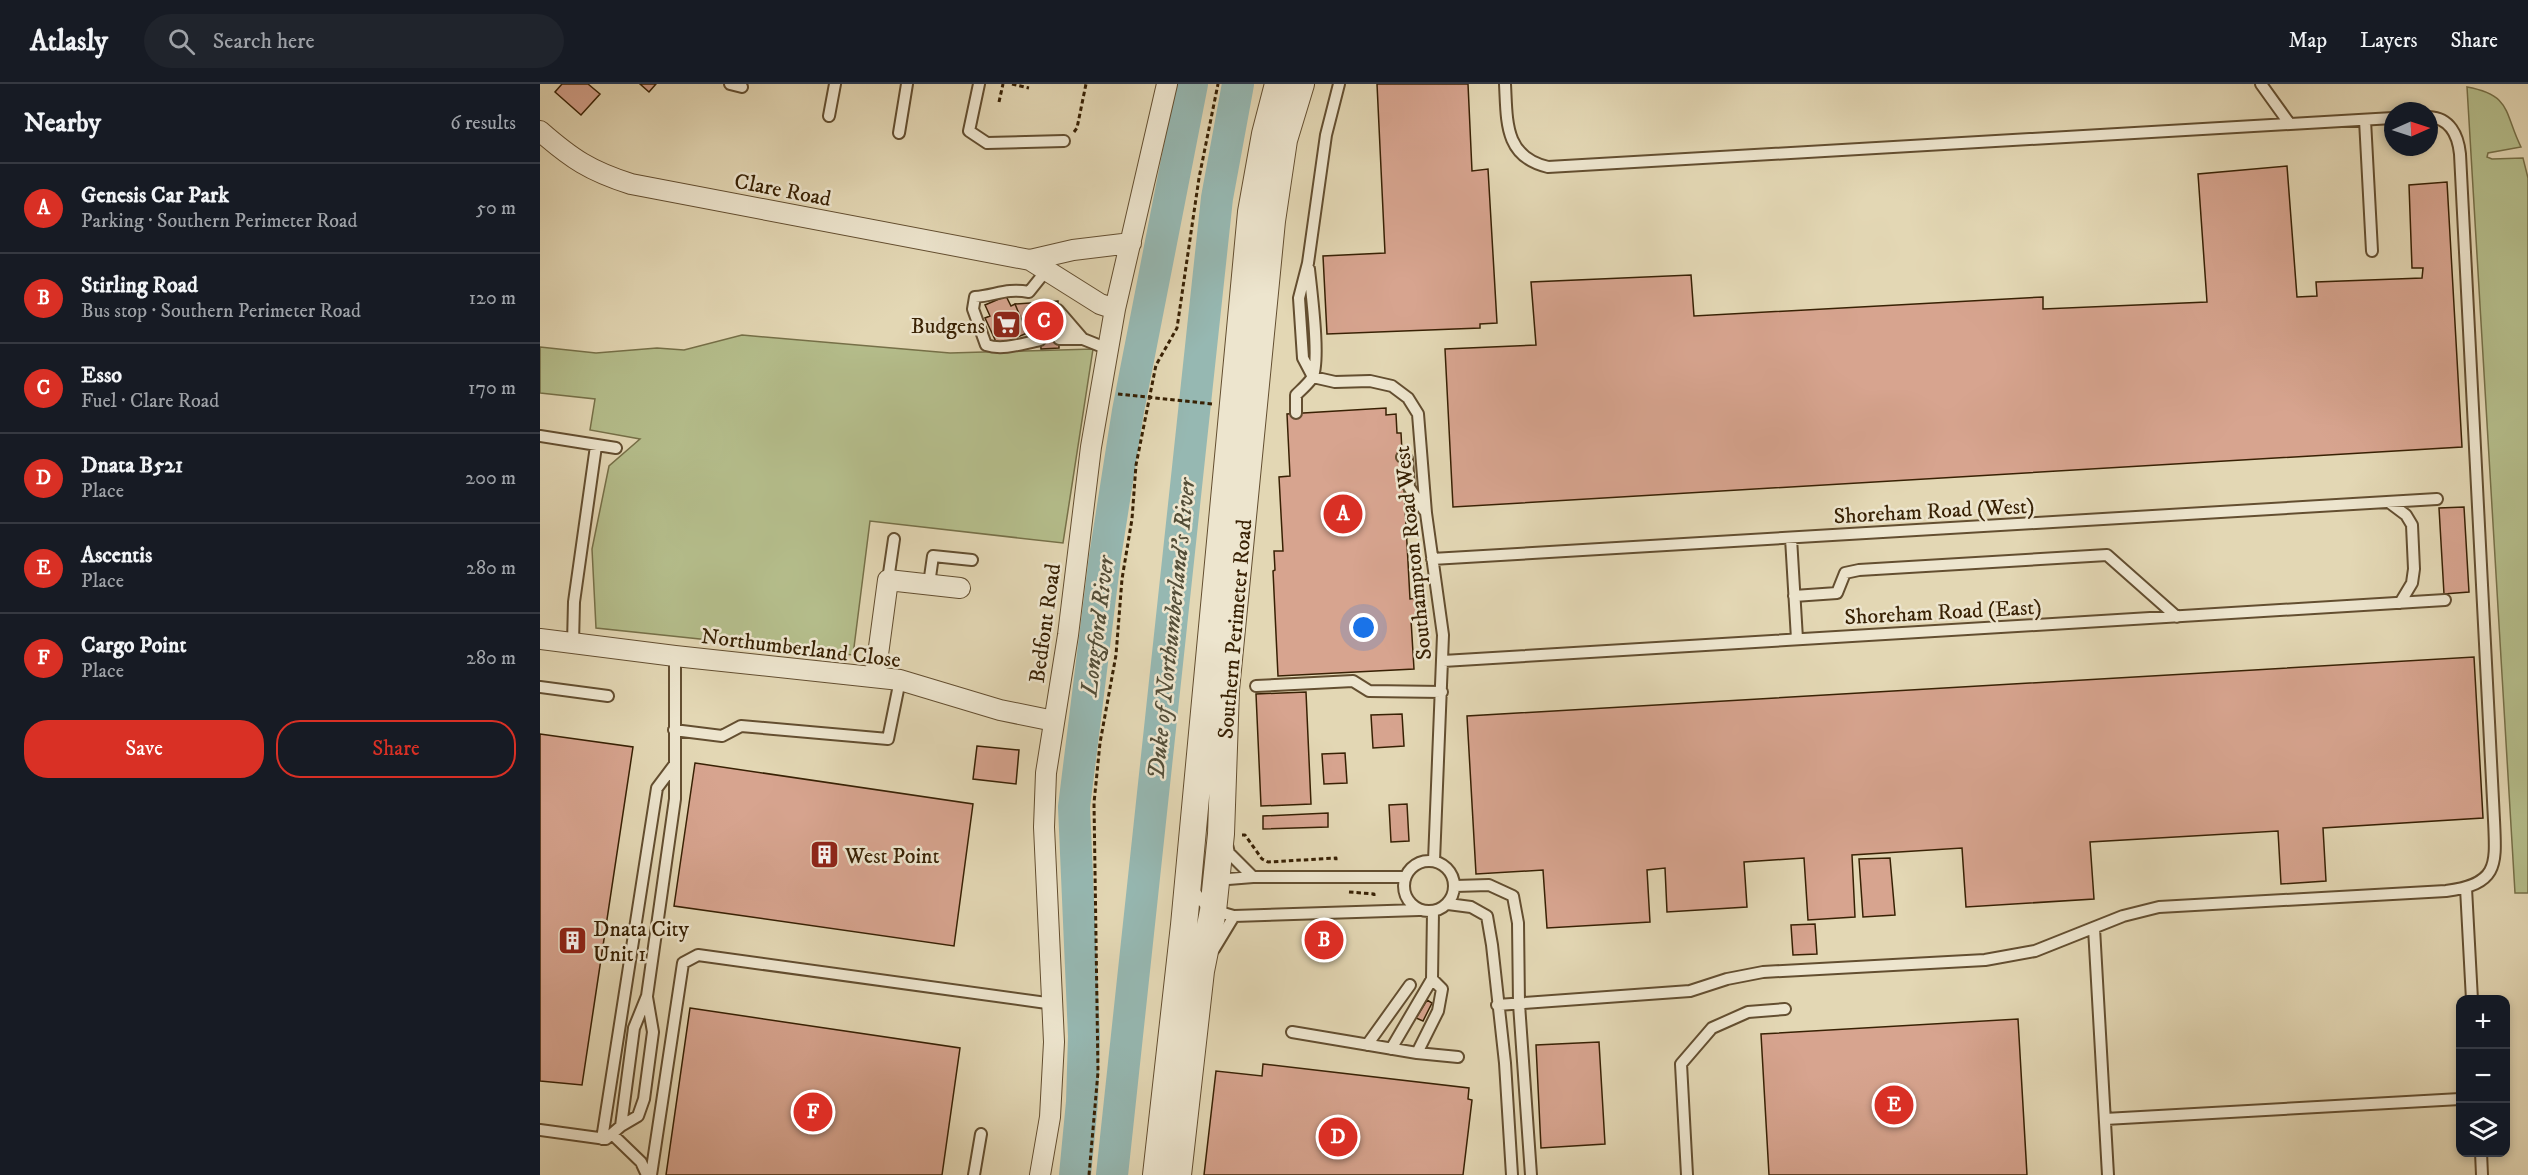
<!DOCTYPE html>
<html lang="en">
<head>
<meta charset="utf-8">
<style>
	body { margin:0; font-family:"IM FELL DW Pica",serif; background:#20242c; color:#f1f3f6 }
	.controls { position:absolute; right:18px; bottom:18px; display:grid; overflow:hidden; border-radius:12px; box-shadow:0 3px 9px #0003 }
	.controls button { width:54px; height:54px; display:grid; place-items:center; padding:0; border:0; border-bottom:2px solid #363941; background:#171b24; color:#f1f3f6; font:30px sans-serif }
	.compass { position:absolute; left:1844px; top:18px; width:54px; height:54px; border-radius:50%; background:#171b24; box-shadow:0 3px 9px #0003; rotate:87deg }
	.you { position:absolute; left:824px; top:544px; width:21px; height:21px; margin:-15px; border:4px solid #fff; border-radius:50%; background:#1a73e8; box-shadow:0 0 0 9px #1a73e833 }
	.badge { display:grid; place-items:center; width:39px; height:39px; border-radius:50%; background:#d93025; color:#fff; font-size:20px; font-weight:700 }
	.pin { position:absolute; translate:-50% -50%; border:3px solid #fff; box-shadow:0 2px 6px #0006 }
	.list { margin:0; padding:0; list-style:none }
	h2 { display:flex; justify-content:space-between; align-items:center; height:78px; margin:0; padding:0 24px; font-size:26px }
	h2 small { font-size:20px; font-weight:400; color:#9ea1a6 }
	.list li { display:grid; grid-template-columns:39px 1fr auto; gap:18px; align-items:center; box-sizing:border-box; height:90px; padding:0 24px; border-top:2px solid #363941 }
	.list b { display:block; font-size:22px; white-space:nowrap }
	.list p { margin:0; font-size:20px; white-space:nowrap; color:#9ea1a6 }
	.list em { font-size:20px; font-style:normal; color:#9ea1a6 }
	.actions { display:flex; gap:12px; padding:18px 24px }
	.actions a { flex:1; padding:14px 0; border:2px solid #d93025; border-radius:24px; text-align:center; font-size:21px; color:#d93025 }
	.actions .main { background:#d93025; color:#fff }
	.icon { flex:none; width:33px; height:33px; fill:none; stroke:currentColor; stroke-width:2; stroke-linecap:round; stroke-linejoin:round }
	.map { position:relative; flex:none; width:1988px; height:1091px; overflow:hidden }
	header { display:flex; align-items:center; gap:36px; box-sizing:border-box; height:84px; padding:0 30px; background:#171b24; border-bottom:2px solid #363941 }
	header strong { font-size:28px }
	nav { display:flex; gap:33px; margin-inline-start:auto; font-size:21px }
	.search { width:420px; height:54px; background:#20242c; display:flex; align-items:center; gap:15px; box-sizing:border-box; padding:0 21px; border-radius:33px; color:#9ea1a6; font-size:22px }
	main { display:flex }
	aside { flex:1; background:#171b24 }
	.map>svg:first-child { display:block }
</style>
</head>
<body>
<header>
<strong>Atlasly</strong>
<div class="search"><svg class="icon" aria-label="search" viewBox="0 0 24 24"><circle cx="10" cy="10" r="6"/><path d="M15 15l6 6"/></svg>Search here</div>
<nav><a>Map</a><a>Layers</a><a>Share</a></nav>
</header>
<main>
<aside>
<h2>Nearby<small>6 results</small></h2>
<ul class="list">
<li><span class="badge">A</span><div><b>Genesis Car Park</b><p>Parking · Southern Perimeter Road</p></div><em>50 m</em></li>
<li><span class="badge">B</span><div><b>Stirling Road</b><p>Bus stop · Southern Perimeter Road</p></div><em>120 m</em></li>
<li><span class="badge">C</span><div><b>Esso</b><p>Fuel · Clare Road</p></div><em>170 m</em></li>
<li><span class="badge">D</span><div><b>Dnata B521</b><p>Place</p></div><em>200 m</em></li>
<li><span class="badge">E</span><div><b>Ascentis</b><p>Place</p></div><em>280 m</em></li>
<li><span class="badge">F</span><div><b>Cargo Point</b><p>Place</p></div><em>280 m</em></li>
</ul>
<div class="actions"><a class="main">Save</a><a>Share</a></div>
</aside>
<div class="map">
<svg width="1988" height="1091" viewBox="0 0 1988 1091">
	<rect width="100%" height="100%" fill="#e3d7b4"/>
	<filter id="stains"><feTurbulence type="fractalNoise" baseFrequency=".00333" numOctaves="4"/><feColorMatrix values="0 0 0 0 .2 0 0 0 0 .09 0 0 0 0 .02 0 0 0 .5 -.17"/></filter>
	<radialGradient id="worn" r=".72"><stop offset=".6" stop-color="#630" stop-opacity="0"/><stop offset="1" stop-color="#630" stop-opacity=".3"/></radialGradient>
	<path fill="#b5be8c" stroke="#767048" stroke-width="1.5" d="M1927 3C1972 11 1964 29 1981 63L1948 69 1947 73 1952 75 1983 74 1988 94V809H1975Z
		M202 251 410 269 553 265 523 459 330 437 313 571 56 544 52 465 69 382 100 355 50 346 55 315 0 309V263L56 269 117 264 144 266Z"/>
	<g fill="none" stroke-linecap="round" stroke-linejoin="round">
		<path stroke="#96b8b2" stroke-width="32" d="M535 1091 542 1018 544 952 534 723 565 473 588 327 652 0
			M572 1091 677 114 698 0"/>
	</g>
	<path fill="#d7a48f" stroke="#382104" stroke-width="1.5" d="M22 0H48L60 10 41 31 15 8Z
		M100 0H116L109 8Z
		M837 0H928L932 87 948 85 957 239 940 240V244L787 250 783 172 845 169Z
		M1747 82 1757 213 1777 212 1776 198 1882 194 1883 184H1872L1869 101 1907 98 1922 363 913 423 905 265 996 261 991 198 1151 191 1154 232 1503 213V225L1667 218 1658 90Z
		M466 212 471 222 475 220 487 249 464 259 463 257 457 260 445 234 450 232 445 221Z
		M518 217 519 264 501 265 500 248 487 249 475 220Z
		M846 324V331L856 330 857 349H861L870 515 878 514 879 536H871L874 585 738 592 733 487 735 486 734 467H743L739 393 750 392 747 330Z
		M1924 423 1929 508 1904 510 1899 424Z
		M1934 573 1943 734 1783 744 1786 797 1741 800 1738 747 1550 758 1554 815 1426 823 1422 764 1312 771 1315 833 1268 836 1264 774 1204 778 1207 823 1127 828 1125 784 1107 786 1110 838 1007 844 1003 786 936 790 927 632Z
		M766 608 771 720 721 722 716 610Z
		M862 630 864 662 833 664 831 631Z
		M0 650 93 663 42 1001 0 997Z
		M437 662 479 666 476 700 433 695Z
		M805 669 807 699 784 700 782 670Z
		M155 679 433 720 414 862 134 822Z
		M867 720 869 757 851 758 849 721Z
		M788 729V743L723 745V732Z
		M1350 774 1355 831 1323 833 1319 775Z
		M1275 840 1277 870 1253 871 1251 841Z
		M887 916 892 919 883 937 876 934Z
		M150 924 420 964 402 1091H126Z
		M1478 935 1487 1091H1229L1221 950Z
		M1059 958 1065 1060 1001 1064 996 961Z
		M723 980 929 1004 928 1015 932 1016 923 1091H664L676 987 722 992Z"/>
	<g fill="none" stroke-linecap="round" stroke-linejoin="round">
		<defs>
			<path id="service" d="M190 0 202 3
				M439 0 429 47 447 59 524 57
				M965 0C967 37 964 73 1008 83L1853 34
				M1721 0 1749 39
				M289 32 295 0
				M1825 36 1832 167
				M359 49 367 0
				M518 226 543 255
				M518 245 538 253
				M519 255H543L568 265
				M500 256C484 259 463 267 446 261L433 225 435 213C456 211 467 204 489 208L509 183
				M773 293 795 298 830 297 852 302 868 314 878 330 886 429 903 551 894 777
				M773 293 763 274 759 214 768 179 786 51 799 0
				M756 329V311C761 306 768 300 772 294 781 279 771 205 769 185
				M0 352 76 364
				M862 373 867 375 869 403 884 426
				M1850 419 1866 431 1872 441 1874 485 1872 499 1860 519
				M1251 454 1257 555
				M892 475 1897 415
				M348 496 354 455
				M389 500 393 472 432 476
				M1254 512 1297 509 1305 489 1319 486 1567 471 1637 533
				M33 559 34 518 56 362
				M903 577 1905 516
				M716 602 813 597 829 607 902 608
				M0 603 68 612
				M134 646 182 652 201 642 348 655 360 596
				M687 761 689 769 713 793
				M864 802a25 25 0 1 1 50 0a25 25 0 1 1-50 0Z
				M676 796 713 793H865
				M652 802C662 823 673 827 694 832L879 826
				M915 802 949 801 973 812 978 839 979 920 991 1091
				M1926 804 1932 916
				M908 820 931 823 947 832 952 861 965 979 972 1091
				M1554 844 1568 1091
				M674 865 694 832
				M957 921 1150 907 1187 895 1223 888 1445 876 1495 867 1583 832 1619 823 1906 807C1959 800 1956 781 1954 736L1920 70C1918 51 1910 34 1889 33
				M752 948 877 969 918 973
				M827 961 870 901
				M851 965 892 895 893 828
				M877 969 898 927 902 905 892 895
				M1565 1035 1920 1015
				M81 1042 98 1032 104 1015 113 948 107 913
				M0 1046 66 1055 81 1042 94 944 107 912 135 715V572
				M72 1050 101 1078 107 1091
				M62 1055 117 704 135 680
				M1941 1068 1942 1091
				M111 1091 143 879 158 871 514 920
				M434 1091 441 1050
				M1147 1091 1141 980 1172 944 1208 928 1245 925"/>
			<path id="minor" d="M0 47C32 75 50 87 91 100L490 176 560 220 575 225
				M490 176 533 166 591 159
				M0 555 135 572 360 596 460 626 514 637
				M335 593 348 496 420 504
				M500 1091 510 1033 514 958 504 743 506 689 528 551 551 363 575 225 627 0"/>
			<path id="tertiary" d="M616 1091 644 841 711 128 725 50 738 0
				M638 1091 661 887 673 827 681 750 686 606 732 137 744 56 761 0"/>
		</defs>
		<use href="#service" stroke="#634e30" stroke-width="14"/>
		<use href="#minor" stroke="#634e30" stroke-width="22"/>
		<use href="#tertiary" stroke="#634e30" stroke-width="28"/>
		<path stroke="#382104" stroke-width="3" stroke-dasharray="4.5 3" stroke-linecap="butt" d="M472 0 489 4
			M459 18 463 0
			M534 48 537 44 546 0
			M578 310 673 320
			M702 751H705L722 775 728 778 796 774V777
			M809 808 834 810V813
			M549 1091 558 988 554 719 560 659 576 571 582 495 592 435 596 381 616 281 637 244 659 94 678 0"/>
		<use href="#service" stroke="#ede5ce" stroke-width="10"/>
		<use href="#minor" stroke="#ede5ce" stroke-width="20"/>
		<use href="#tertiary" stroke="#ede5ce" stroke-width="26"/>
	</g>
	<defs>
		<symbol id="supermarket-square" viewBox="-11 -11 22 22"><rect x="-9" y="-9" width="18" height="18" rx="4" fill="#8f2418" stroke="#ede5ce"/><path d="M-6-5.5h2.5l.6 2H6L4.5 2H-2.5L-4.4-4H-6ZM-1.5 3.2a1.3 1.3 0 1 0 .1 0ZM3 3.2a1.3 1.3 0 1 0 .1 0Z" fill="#fff"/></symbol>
		<symbol id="building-square" viewBox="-11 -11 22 22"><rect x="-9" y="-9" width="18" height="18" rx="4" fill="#8f2418" stroke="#ede5ce"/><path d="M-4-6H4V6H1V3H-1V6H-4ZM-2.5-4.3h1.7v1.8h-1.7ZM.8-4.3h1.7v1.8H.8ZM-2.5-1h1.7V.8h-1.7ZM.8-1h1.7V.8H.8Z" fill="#fff"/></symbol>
	</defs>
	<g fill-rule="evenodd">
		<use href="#supermarket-square" x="450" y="224" width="33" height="33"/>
		<use href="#building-square" x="268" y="754" width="33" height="33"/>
		<use href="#building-square" x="16" y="840" width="33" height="33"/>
	</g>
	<g text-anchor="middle" stroke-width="5" stroke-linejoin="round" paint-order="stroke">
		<g font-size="22" fill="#382104" stroke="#ede5ce">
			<text transform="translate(243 105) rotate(11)" y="8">Clare Road</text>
			<text transform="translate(1394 426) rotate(-3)" y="8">Shoreham Road (West)</text>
			<text transform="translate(872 469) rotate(-96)" y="8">Southampton Road West</text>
			<text transform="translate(1403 527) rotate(-3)" y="8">Shoreham Road (East)</text>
			<text transform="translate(504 539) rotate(-82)" y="8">Bedfont Road</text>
			<text transform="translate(694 545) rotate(-85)" y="8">Southern Perimeter Road</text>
			<text transform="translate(261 563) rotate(7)" y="8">Northumberland Close</text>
		</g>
		<g font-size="22" fill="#382104" stroke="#ede5ce" text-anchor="start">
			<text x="445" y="249" text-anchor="end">Budgens</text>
			<text x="305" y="779">West Point</text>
			<text x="53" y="852">Dnata City<tspan x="53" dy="25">Unit 1</tspan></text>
		</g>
		<g font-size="24" font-style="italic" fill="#544e38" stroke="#ede5ce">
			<text transform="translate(557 542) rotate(-83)" y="8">Longford River</text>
			<text transform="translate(631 545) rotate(-84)" y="8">Duke of Northumberland's River</text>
		</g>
	</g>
	<rect width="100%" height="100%" filter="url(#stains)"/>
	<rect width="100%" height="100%" fill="url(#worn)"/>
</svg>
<div class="controls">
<button>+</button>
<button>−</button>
<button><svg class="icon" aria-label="layers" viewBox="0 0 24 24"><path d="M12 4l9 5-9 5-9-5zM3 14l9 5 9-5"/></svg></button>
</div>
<svg class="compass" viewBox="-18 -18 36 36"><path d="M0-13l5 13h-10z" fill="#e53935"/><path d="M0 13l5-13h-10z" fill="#9ea1a6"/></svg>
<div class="you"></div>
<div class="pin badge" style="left:803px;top:430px">A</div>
<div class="pin badge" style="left:784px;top:856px">B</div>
<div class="pin badge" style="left:504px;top:237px">C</div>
<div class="pin badge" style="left:798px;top:1053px">D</div>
<div class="pin badge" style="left:1354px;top:1021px">E</div>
<div class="pin badge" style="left:273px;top:1028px">F</div>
</div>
</main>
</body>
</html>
